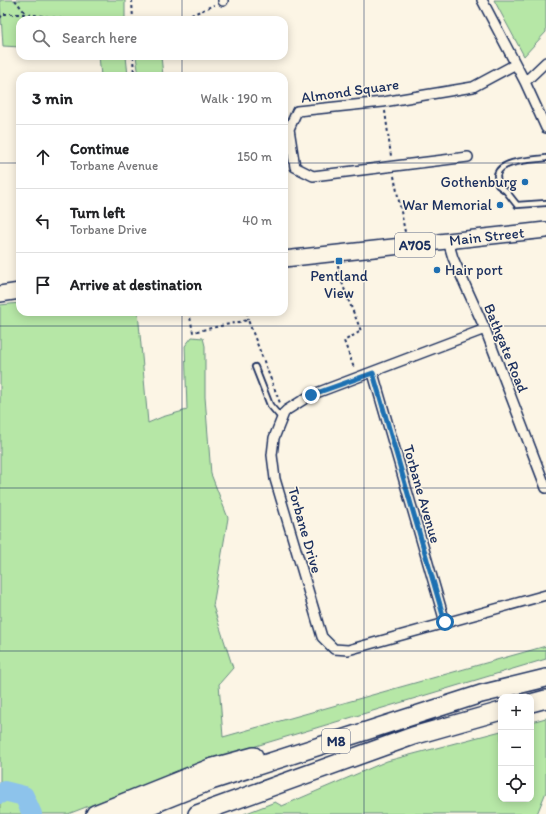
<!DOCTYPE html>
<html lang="en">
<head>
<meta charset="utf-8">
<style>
	body { margin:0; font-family:Itim,sans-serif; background:#f6f6f6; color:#202124 }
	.controls { position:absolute; right:12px; bottom:12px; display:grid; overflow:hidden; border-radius:8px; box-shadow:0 2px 10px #0003 }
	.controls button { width:36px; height:36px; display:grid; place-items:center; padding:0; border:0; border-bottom:1px solid #e0e0e0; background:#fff; color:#202124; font:20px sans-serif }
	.stop { position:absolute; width:12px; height:12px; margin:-9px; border:3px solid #1f6fb2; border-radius:50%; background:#fff }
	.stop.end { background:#1f6fb2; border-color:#fff; box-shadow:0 1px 4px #0008 }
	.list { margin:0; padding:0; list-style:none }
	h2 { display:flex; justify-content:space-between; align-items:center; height:52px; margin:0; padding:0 16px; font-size:17px }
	h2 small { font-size:13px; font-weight:400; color:#757577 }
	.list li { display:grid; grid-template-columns:26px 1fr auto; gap:12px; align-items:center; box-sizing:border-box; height:64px; padding:0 16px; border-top:1px solid #e0e0e0 }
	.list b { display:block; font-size:15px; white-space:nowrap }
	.list p { margin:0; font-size:13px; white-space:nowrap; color:#757577 }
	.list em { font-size:13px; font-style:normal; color:#757577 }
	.icon { flex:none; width:22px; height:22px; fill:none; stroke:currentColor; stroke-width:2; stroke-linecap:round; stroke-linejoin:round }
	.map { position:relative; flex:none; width:546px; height:814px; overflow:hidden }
	.search { position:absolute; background:#fff; box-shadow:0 2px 10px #0003; left:16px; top:16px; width:272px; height:44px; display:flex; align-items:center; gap:10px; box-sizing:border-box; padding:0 14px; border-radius:12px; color:#757577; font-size:15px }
	.panel { position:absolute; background:#fff; box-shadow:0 2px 10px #0003; left:16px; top:72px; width:272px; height:244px; border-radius:12px }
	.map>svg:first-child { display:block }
</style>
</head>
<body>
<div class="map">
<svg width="546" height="814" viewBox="0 0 546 814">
	<rect width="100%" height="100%" fill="#fcf5e5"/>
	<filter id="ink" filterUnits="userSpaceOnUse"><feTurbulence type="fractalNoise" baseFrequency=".025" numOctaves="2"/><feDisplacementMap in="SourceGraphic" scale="8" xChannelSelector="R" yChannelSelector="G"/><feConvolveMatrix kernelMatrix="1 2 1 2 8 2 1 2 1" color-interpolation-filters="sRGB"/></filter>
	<g filter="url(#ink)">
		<path fill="#b6e7a6" stroke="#688b82" d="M0 0H125V20H20V47L3 46Z
			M494 0H546V32L524 56Z
			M99 56H126L128 76H101Z
			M136 56H161L163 76H139Z
			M20 303V312H138L148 423 162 417 187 410 185 346 192 337 203 338 205 346V397L211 474 228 518 213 606 233 668 219 684 223 737 546 646V659L206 761 68 814H0V305Z
			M546 718V792L537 814H244L275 802 282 806 387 761 501 731V799H531V722Z"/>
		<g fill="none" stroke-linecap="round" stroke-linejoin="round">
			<path stroke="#8dc3eb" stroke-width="20" d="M0 794 4 791 24 796 32 814"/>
			<defs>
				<path id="lane" d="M546 158C533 160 500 160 497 175 497 178 498 182 498 185L506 191 517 205 546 203
					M255 367 270 405 282 419"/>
				<path id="street" d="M223 0V1
					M482 0 525 82 546 128
					M525 82 546 62
					M468 157 313 176 295 167 289 129 297 111 383 102 473 87 514 65
					M448 241 453 258 485 329 546 488
					M485 329 311 395 287 410 284 413 274 438 272 455 275 479 322 637 334 649 348 650 546 595
					M373 373 445 622"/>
				<g id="primary">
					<path id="s1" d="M284 259 546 230"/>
					<path d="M0 294 20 291"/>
				</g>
				<path id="highway" d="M531 703 546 699
					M95 814 210 768 254 756
					M129 814 211 781 481 694 546 678
					M197 814 413 736 501 711"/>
			</defs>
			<use href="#lane" stroke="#1b2f5e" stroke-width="8"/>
			<use href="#street" stroke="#1b2f5e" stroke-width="12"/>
			<use href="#primary" stroke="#1b2f5e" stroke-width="18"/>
			<use href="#highway" stroke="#1b2f5e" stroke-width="20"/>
			<path stroke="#1b2f5e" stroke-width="2" stroke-dasharray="3 3" stroke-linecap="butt" d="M15 0 26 14
				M132 0 133 20
				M0 18 3 14H26L73 20
				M180 20 214 5
				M133 56 134 76
				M385 111 391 156
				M394 176 405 232
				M338 265C341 286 353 310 361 331L344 341 354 368
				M189 312 193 332 248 320 280 403
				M247 312 248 320"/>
			<use href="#lane" stroke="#fcf5e5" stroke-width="4.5"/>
			<use href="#street" stroke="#fcf5e5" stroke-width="9"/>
			<use href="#primary" stroke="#fcf5e5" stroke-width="15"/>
			<use href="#highway" stroke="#fcf5e5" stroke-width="17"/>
		</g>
	</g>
	<g fill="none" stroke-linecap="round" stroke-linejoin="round" filter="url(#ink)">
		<path stroke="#1f6fb2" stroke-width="5" d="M311 395 373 373 445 622"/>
	</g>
	<path fill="none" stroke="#1b2f5e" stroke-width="1" stroke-opacity="0.55" d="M182 0V20M364 0V814M182 56V76M0 163H20M284 163H546M182 312V814M0 326H546M0 488H546M0 651H546"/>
	<g fill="#1f6fb2" stroke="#fcf5e5" stroke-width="1.5">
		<circle cx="525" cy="182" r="4"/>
		<circle cx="500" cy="205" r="4"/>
		<rect x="335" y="257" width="8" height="8" rx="2"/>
		<circle cx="437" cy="270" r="4"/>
	</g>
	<g text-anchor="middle" stroke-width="3" stroke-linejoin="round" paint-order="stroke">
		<g fill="#fcf5e5" stroke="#5e6a86" stroke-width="1">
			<rect x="395" y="233" width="40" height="24" rx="3"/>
			<rect x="322" y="729" width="28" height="24" rx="3"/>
		</g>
		<g font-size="14" font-weight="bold" fill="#1b2f5e">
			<text x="415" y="250">A705</text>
			<text x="336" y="746">M8</text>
		</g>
		<g font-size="15" fill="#1b2f5e" stroke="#fcf5e5">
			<text transform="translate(350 91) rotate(-8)" y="5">Almond Square</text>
			<text dy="5" stroke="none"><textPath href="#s1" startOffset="204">Main Street</textPath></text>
			<text transform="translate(506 348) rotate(68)" y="5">Bathgate Road</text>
			<text transform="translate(422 494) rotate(74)" y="5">Torbane Avenue</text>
			<text transform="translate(305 530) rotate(74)" y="5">Torbane Drive</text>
		</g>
		<g font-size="15" fill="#1b2f5e" stroke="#fcf5e5" text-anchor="end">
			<text x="517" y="187">Gothenburg</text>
			<text x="492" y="210">War Memorial</text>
			<text x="445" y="275" text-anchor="start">Hair port</text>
			<text x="339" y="281" text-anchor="middle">Pentland<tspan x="339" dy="17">View</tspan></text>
		</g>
	</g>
</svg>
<div class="controls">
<button>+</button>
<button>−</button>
<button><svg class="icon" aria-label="locate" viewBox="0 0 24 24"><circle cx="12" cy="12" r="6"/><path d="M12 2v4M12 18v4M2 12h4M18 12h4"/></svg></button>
</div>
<div class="stop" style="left:445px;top:622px"></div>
<div class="stop end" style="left:311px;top:395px"></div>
<div class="search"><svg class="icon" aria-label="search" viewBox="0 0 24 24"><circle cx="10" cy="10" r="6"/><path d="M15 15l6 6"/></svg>Search here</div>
<section class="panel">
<h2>3 min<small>Walk · 190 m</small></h2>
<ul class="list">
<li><svg class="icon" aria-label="ahead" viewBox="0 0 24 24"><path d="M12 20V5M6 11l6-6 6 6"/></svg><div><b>Continue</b><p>Torbane Avenue</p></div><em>150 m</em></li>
<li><svg class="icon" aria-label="left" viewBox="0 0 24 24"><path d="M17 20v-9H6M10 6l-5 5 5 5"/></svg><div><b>Turn left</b><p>Torbane Drive</p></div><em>40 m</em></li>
<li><svg class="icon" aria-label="arrive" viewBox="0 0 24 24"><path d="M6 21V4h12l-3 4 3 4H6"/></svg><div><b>Arrive at destination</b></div></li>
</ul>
</section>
</div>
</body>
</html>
